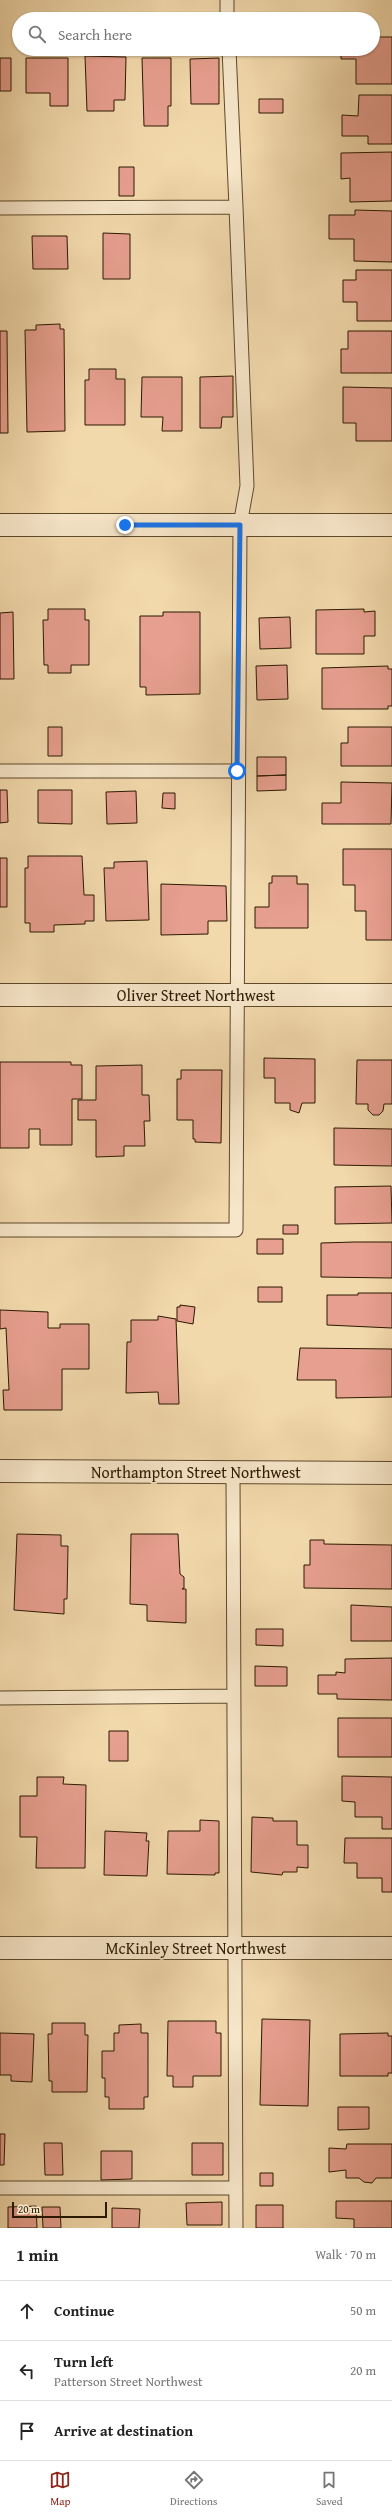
<!DOCTYPE html>
<html lang="en">
<head>
<meta charset="utf-8">
<style>
	body { margin:0; font-family:"Gentium Book Plus",serif; background:#f2f2f2; color:#222 }
	.scale { position:absolute; left:12px; bottom:10px; width:95px; box-sizing:border-box; padding-left:4px; border:2px solid #2b1900; border-top:0; font-size:11px; line-height:14px; white-space:nowrap; color:#2b1900; -webkit-text-stroke:3px #f7e6c9; paint-order:stroke }
	.stop { position:absolute; width:12px; height:12px; margin:-9px; border:3px solid #1a73e8; border-radius:50%; background:#fff }
	.stop.end { background:#1a73e8; border-color:#fff; box-shadow:0 1px 4px #0008 }
	.list { margin:0; padding:0; list-style:none }
	h2 { display:flex; justify-content:space-between; align-items:center; height:52px; margin:0; padding:0 16px; font-size:17px }
	h2 small { font-size:13px; font-weight:400; color:#767676 }
	.list li { display:grid; grid-template-columns:26px 1fr auto; gap:12px; align-items:center; box-sizing:border-box; height:60px; padding:0 16px; border-top:1px solid #e0e0e0 }
	.list b { display:block; font-size:15px; white-space:nowrap }
	.list p { margin:0; font-size:13px; white-space:nowrap; color:#767676 }
	.list em { font-size:13px; font-style:normal; color:#767676 }
	.icon { flex:none; width:22px; height:22px; fill:none; stroke:currentColor; stroke-width:2; stroke-linecap:round; stroke-linejoin:round }
	.map { position:relative; flex:none; width:392px; height:2228px; overflow:hidden }
	.search { position:absolute; background:#fff; box-shadow:0 1px 3px #0004; left:12px; right:12px; top:12px; height:44px; display:flex; align-items:center; gap:10px; box-sizing:border-box; padding:0 14px; border-radius:22px; color:#767676; font-size:15px }
	.sheet { height:232px; background:#fff }
	nav { display:flex; justify-content:space-around; align-items:center; box-sizing:border-box; height:56px; border-top:1px solid #e0e0e0; background:#fff; font-size:11px; color:#767676 }
	nav a { display:grid; justify-items:center; gap:2px }
	nav .on { color:#8f2418 }
	.map>svg:first-child { display:block }
</style>
</head>
<body>
<div class="map">
<svg width="392" height="2228" viewBox="0 0 392 2228">
	<rect width="100%" height="100%" fill="#f2d9ac"/>
	<filter id="stains"><feTurbulence type="fractalNoise" baseFrequency=".005" numOctaves="4"/><feColorMatrix values="0 0 0 0 .2 0 0 0 0 .09 0 0 0 0 .02 0 0 0 .5 -.17"/></filter>
	<radialGradient id="worn" r=".72"><stop offset=".6" stop-color="#630" stop-opacity="0"/><stop offset="1" stop-color="#630" stop-opacity=".3"/></radialGradient>
	<path fill="#e79f8f" stroke="#2b1900" d="M373 37H392V84H356V59H341V49H373Z
		M85 56 126 57 125 100H114V111H87Z
		M0 58H11V91H0Z
		M26 58H68V106H50V93H26Z
		M142 58H171V106H168V126H144Z
		M219 58V104H191L190 59Z
		M359 95H392V144H368V136H342V115L358 116Z
		M259 99H283V113H259Z
		M392 152V201L350 202V178L341 179V153Z
		M119 167H134V196H119Z
		M355 210 392 211V262L354 261V239H329V215H355Z
		M103 233 130 234V279H103Z
		M32 236H67L68 269H33Z
		M356 270H392V321H357V302H343V280H356Z
		M60 324V329H64L65 431 27 432 25 330H36V325Z
		M0 331H7L8 433H0Z
		M348 331H392V373H341V349H348Z
		M89 369H116V379H125V425H85V380H89Z
		M233 376V417H222L221 428H200V377Z
		M142 377H182V431H162L163 417H141Z
		M343 387 392 388V441H356V423H343Z
		M48 609H85V620H89V665H71V673H48V665H44L43 620H48Z
		M364 609V612L375 611V636H364V654H316V610Z
		M13 612 14 679H0V613Z
		M163 612H200V694L146 695V687H140V616H163Z
		M290 617 291 648 260 649 259 618Z
		M287 665 288 699 257 700 256 666Z
		M388 666V669H392V706H388V709H322V668Z
		M48 727H62V756H48Z
		M348 727H392V766H341V743H348Z
		M257 757H286V775L257 776Z
		M286 775V790L257 791V776Z
		M341 782 392 783 391 824H322V803H341Z
		M0 790H7L8 822 0 823Z
		M38 790H72V824L38 823Z
		M136 791 137 823 107 824 106 792Z
		M163 793H175V809L162 808Z
		M343 849H392V940H366V911H355V885H343Z
		M28 856H82L84 895H94V921H85V924L54 925V932H30V923H25V868H28Z
		M0 858H7V907H0Z
		M147 861 149 920 106 921 104 868H114V862Z
		M272 876H297V884H308V928H255V907H269V883H272Z
		M161 884 226 886 227 921H208V934L161 935Z
		M264 1058 315 1059V1103H302L299 1113 290 1110V1103H275V1078H264Z
		M357 1060H392V1104H384L383 1111 379 1115H373L368 1110V1104H356Z
		M0 1062H71V1065H82V1099H72V1145H40V1129H29V1148H0Z
		M142 1065V1095H149L150 1121H144L145 1146H124V1156L96 1157V1120H78V1100H96V1066Z
		M181 1070H222L221 1143 195 1142V1139H193V1120H177V1079H181Z
		M334 1128 392 1129V1166L334 1165Z
		M391 1186 392 1223 335 1224V1187Z
		M283 1225H298V1234H283Z
		M257 1239H283V1254H257Z
		M354 1242H392V1278L321 1277V1243Z
		M258 1287H282V1302H258Z
		M358 1293H392V1328L327 1325V1295H358Z
		M180 1305 195 1307 193 1324 177 1321V1307H180Z
		M0 1310 48 1312V1328H60V1324H89V1369H62V1410H4L3 1390H9L6 1328 0 1329Z
		M158 1316 176 1319 179 1404H159L158 1392 126 1393 127 1342H131V1320H158Z
		M300 1348 392 1349V1397L336 1398V1380H297Z
		M17 1534 61 1535V1546H68L67 1599H64V1614L14 1610Z
		M131 1534H178L180 1574 184 1577V1588L182 1589H186V1623L147 1621V1605L130 1604Z
		M310 1540H324V1544L392 1545V1589L304 1588V1565H310Z
		M351 1605 392 1607V1641H351Z
		M256 1629H283V1646L256 1645Z
		M392 1658V1700L337 1699V1694H318V1675H336V1672L345 1673V1659Z
		M255 1666 287 1667V1686H255Z
		M338 1718H392V1757H338Z
		M109 1731H128V1761H109Z
		M342 1776 392 1777V1829H382V1817H355V1802L342 1801Z
		M37 1777H64L63 1784 86 1785 85 1868H36L37 1837H20V1796H37Z
		M252 1817 273 1818V1821H297V1845H308V1868L297 1867V1872H283L282 1875 251 1872Z
		M200 1820 219 1821V1873H215V1875L167 1874 168 1831H200Z
		M105 1831 147 1833 146 1841H149L147 1876 104 1875Z
		M345 1838H392V1892H382V1878H357V1863H344Z
		M262 2019 310 2020 308 2106 260 2105Z
		M168 2021H216V2033H221V2076H193V2087H173V2076H167Z
		M52 2023H85V2035H88L87 2092H52V2081H49L48 2034H52Z
		M141 2024V2033H148V2097H144V2109H109V2097H105V2078H102V2051H114V2033H119V2025Z
		M0 2033 34 2034 32 2082 11 2081V2075H0Z
		M388 2033V2036H392V2073H388V2076H340V2034Z
		M338 2107H369V2129L338 2130Z
		M0 2134H5L4 2165H0Z
		M44 2143H62L63 2175H45Z
		M192 2143H223V2175H192Z
		M347 2144H392V2178H376L372 2183 364 2182 359 2178H346V2170L329 2172V2148L346 2149Z
		M101 2151H132V2179L101 2180Z
		M260 2173H273V2186H260Z
		M336 2201H392V2228H354V2219L336 2218Z
		M222 2202V2225H187L186 2203Z
		M256 2205H283V2228H256Z
		M36 2206 37 2228H8V2207Z
		M42 2207H60L61 2228H43Z
		M112 2208 140 2209 139 2228H112Z"/>
	<g fill="none" stroke-linecap="round" stroke-linejoin="round">
		<defs>
			<path id="service" d="M227 0V19
				M229 49 236 207
				M0 208 236 207 247 486 240 525 236 1230H0
				M0 771H237
				M233 1472 236 2228
				M0 1698 234 1696
				M0 2188H236"/>
			<path id="minor" d="M0 525H392
				M0 995H392
				M0 1471 392 1473
				M0 1948H392"/>
		</defs>
		<use href="#service" stroke="#5d492b" stroke-width="15"/>
		<use href="#minor" stroke="#5d492b" stroke-width="24"/>
		<use href="#service" stroke="#f7e6c9" stroke-width="13"/>
		<use href="#minor" stroke="#f7e6c9" stroke-width="22"/>
	</g>
	<g fill="none" stroke-linecap="round" stroke-linejoin="round">
		<path stroke="#1a73e8" stroke-width="5" d="M125 525H240L237 771"/>
	</g>
	<g text-anchor="middle" stroke-width="3.5" stroke-linejoin="round" paint-order="stroke">
		<g font-size="16" fill="#2b1900" stroke="#f7e6c9">
			<text x="196" y="1001">Oliver Street Northwest</text>
			<text x="196" y="1478">Northampton Street Northwest</text>
			<text x="196" y="1954">McKinley Street Northwest</text>
		</g>
	</g>
	<rect width="100%" height="100%" filter="url(#stains)"/>
	<rect width="100%" height="100%" fill="url(#worn)"/>
</svg>
<div class="scale">20 m</div>
<div class="stop" style="left:237px;top:771px"></div>
<div class="stop end" style="left:125px;top:525px"></div>
<div class="search"><svg class="icon" aria-label="search" viewBox="0 0 24 24"><circle cx="10" cy="10" r="6"/><path d="M15 15l6 6"/></svg>Search here</div>
</div>
<section class="sheet">
<h2>1 min<small>Walk · 70 m</small></h2>
<ul class="list">
<li><svg class="icon" aria-label="ahead" viewBox="0 0 24 24"><path d="M12 20V5M6 11l6-6 6 6"/></svg><div><b>Continue</b></div><em>50 m</em></li>
<li><svg class="icon" aria-label="left" viewBox="0 0 24 24"><path d="M17 20v-9H6M10 6l-5 5 5 5"/></svg><div><b>Turn left</b><p>Patterson Street Northwest</p></div><em>20 m</em></li>
<li><svg class="icon" aria-label="arrive" viewBox="0 0 24 24"><path d="M6 21V4h12l-3 4 3 4H6"/></svg><div><b>Arrive at destination</b></div></li>
</ul>
</section>
<nav>
<a class="on"><svg class="icon" aria-label="map" viewBox="0 0 24 24"><path d="M3 6l6-2 6 2 6-2v14l-6 2-6-2-6 2zM9 4v14M15 6v14"/></svg>Map</a>
<a><svg class="icon" aria-label="directions" viewBox="0 0 24 24"><path d="M12 3l9 9-9 9-9-9zM9 14v-3h6M13 9l2 2-2 2"/></svg>Directions</a>
<a><svg class="icon" aria-label="saved" viewBox="0 0 24 24"><path d="M7 4h10v16l-5-4-5 4z"/></svg>Saved</a>
</nav>
</body>
</html>
